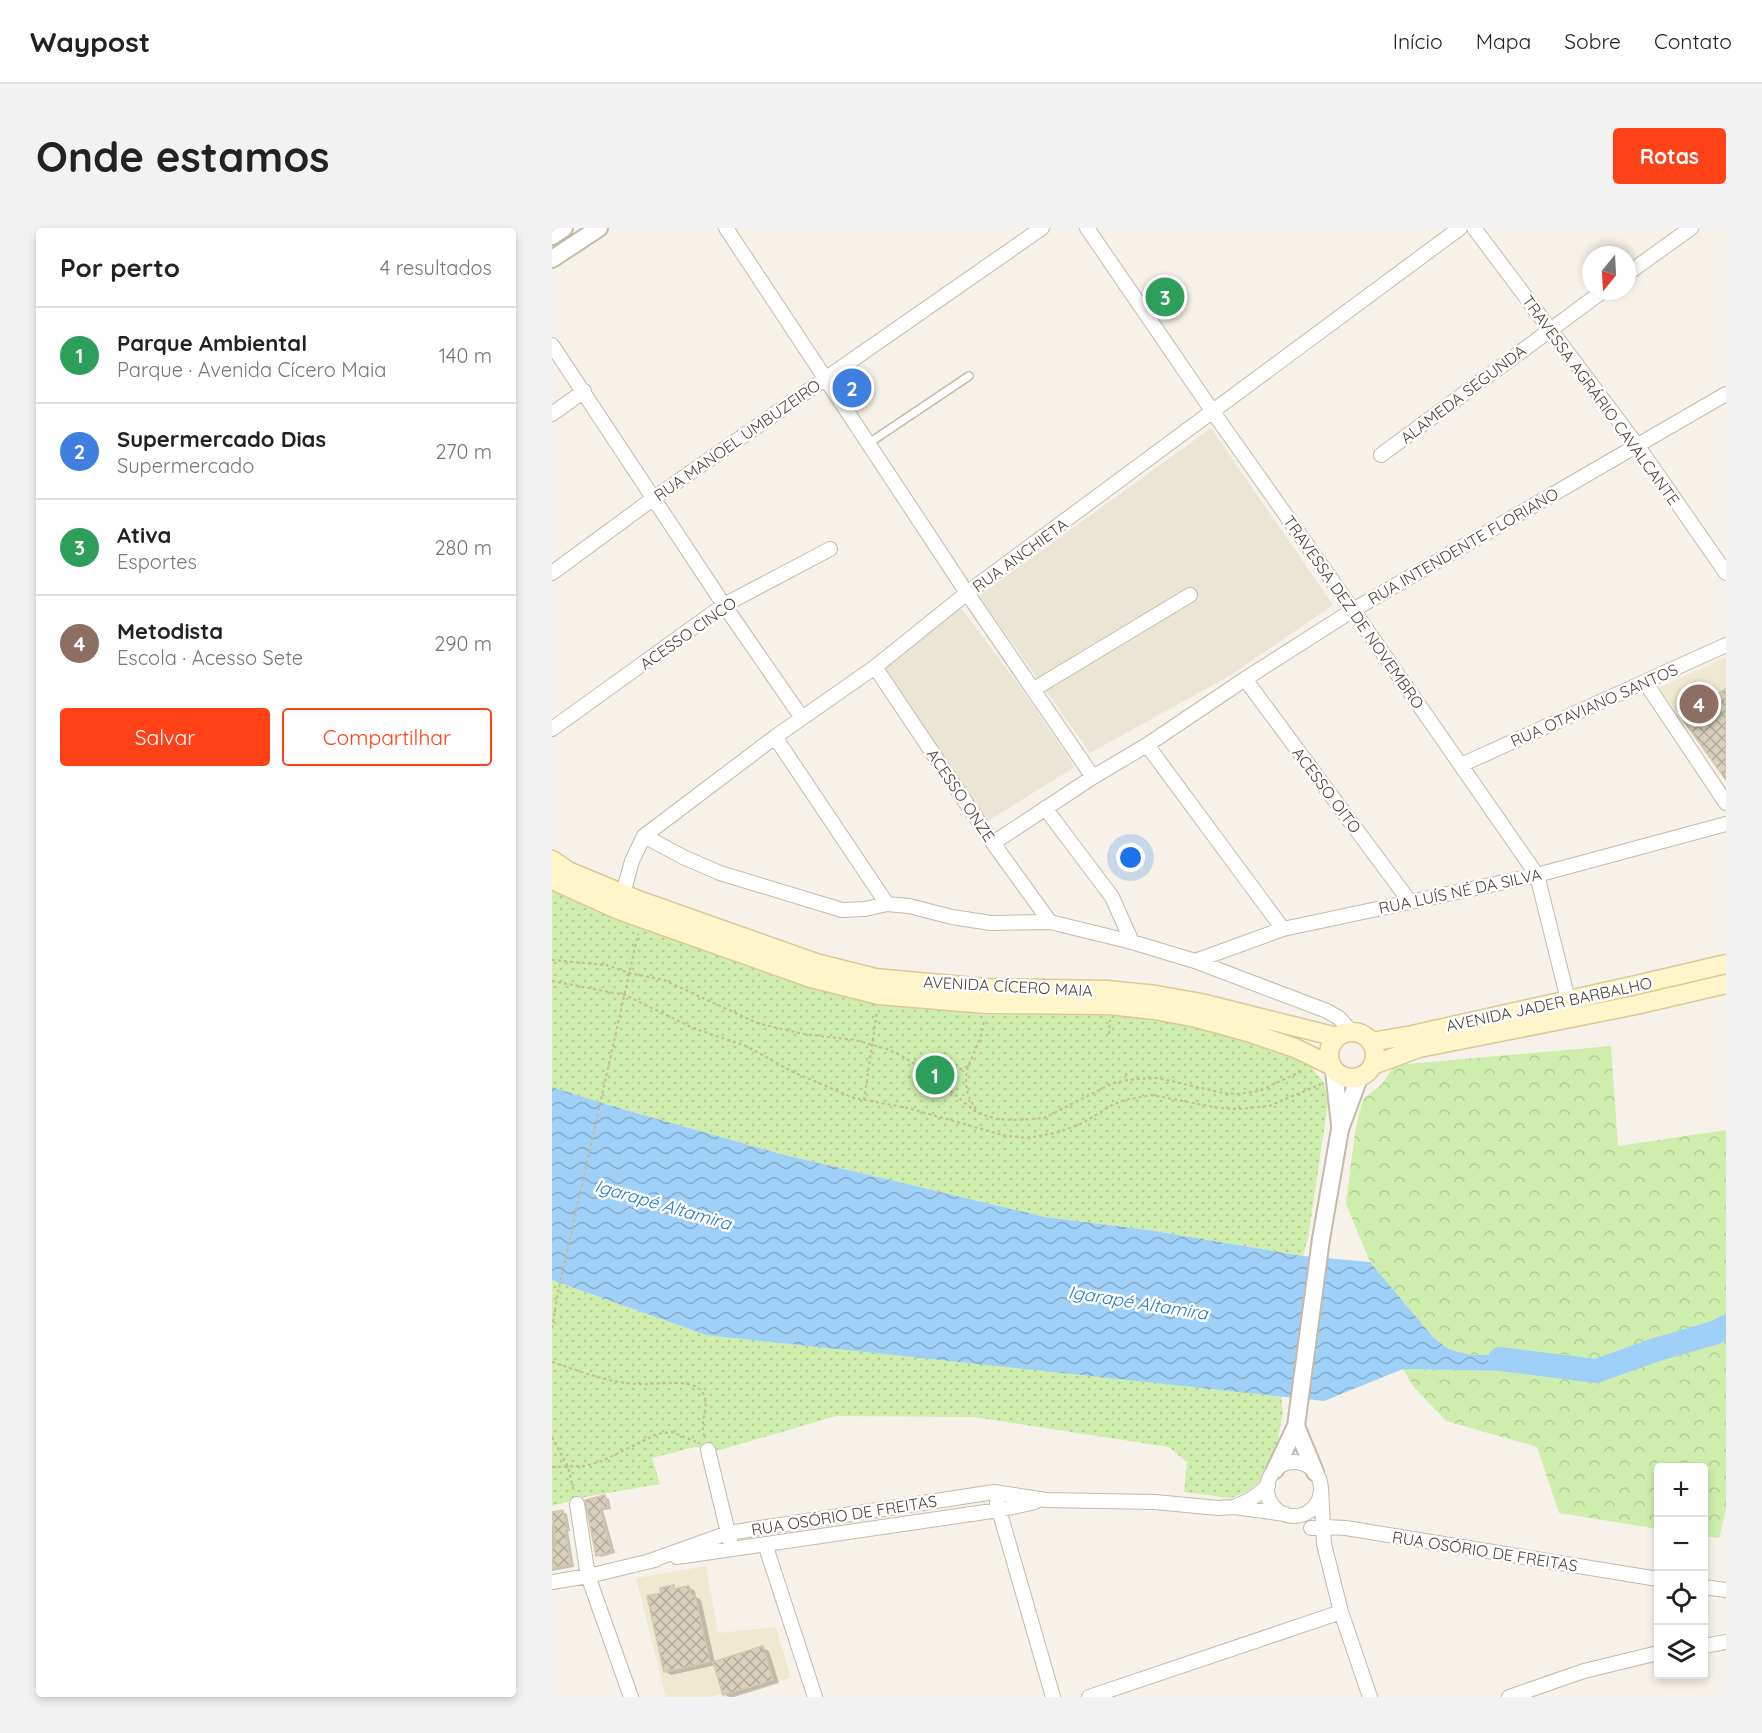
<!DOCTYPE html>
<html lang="pt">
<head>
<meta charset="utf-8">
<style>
	body { margin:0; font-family:Quicksand,sans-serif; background:#f2f2f2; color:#222 }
	.controls { position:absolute; right:18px; bottom:18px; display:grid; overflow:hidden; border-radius:6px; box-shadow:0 3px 9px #0003 }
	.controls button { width:54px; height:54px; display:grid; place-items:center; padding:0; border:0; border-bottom:2px solid #e0e0e0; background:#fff; color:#222; font:30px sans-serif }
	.compass { position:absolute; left:1030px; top:18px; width:54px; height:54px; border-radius:50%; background:#fff; box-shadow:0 3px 9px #0003; rotate:198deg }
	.you { position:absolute; left:579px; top:630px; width:21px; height:21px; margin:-15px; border:4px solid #fff; border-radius:50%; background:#1a73e8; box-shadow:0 0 0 9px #1a73e833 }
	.badge { display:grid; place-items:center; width:39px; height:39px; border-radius:50%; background:#ff4117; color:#fff; font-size:20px; font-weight:700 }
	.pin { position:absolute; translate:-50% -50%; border:3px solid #fff; box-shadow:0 2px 6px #0006 }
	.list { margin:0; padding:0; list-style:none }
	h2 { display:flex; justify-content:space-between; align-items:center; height:78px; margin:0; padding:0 24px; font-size:26px }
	h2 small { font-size:20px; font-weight:400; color:#767676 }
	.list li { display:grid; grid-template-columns:39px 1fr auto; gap:18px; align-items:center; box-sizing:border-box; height:96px; padding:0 24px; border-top:2px solid #e0e0e0 }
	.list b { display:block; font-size:22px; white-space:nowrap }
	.list p { margin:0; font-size:20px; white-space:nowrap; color:#767676 }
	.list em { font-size:20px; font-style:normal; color:#767676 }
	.actions { display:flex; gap:12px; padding:18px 24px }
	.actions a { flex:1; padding:14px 0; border:2px solid #ff4117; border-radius:6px; text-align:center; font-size:21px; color:#ff4117 }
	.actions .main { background:#ff4117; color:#fff }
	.icon { flex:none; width:33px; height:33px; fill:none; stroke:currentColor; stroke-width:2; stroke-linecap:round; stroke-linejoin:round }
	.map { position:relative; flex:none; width:1174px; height:1469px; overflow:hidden; border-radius:6px }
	header { display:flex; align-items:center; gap:36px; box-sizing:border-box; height:84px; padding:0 30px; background:#fff; border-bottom:2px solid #e0e0e0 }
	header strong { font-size:28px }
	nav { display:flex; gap:33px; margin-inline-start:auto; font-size:21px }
	.intro { display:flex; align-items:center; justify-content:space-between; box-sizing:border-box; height:144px; padding:0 36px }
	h1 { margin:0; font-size:42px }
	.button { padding:15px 27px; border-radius:6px; background:#ff4117; color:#fff; font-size:21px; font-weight:700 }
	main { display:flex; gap:36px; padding:0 36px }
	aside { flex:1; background:#fff; border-radius:6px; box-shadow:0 3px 9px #0003 }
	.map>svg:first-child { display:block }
</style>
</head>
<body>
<header>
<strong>Waypost</strong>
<nav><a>Início</a><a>Mapa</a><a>Sobre</a><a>Contato</a></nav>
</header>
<div class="intro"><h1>Onde estamos</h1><a class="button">Rotas</a></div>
<main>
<aside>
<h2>Por perto<small>4 resultados</small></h2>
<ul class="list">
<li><span class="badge" style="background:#2e9e5b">1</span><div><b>Parque Ambiental</b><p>Parque · Avenida Cícero Maia</p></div><em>140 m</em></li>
<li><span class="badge" style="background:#3f7fe0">2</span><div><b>Supermercado Dias</b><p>Supermercado</p></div><em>270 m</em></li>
<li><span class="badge" style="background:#2e9e5b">3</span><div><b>Ativa</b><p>Esportes</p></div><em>280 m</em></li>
<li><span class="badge" style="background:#8d6e63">4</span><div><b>Metodista</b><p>Escola · Acesso Sete</p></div><em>290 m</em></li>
</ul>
<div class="actions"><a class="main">Salvar</a><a>Compartilhar</a></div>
</aside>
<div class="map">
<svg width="1174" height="1469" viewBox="0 0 1174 1469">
	<defs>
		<pattern id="forest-crowns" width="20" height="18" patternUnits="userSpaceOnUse" patternTransform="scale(1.5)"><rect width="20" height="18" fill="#cfeead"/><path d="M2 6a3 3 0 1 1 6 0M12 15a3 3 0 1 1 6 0" fill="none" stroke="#b3cd95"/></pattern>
		<pattern id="park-dots" width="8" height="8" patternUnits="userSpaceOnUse" patternTransform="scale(1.5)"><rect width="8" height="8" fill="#cfeead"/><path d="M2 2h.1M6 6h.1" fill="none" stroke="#b3cd95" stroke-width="1.8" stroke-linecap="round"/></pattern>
		<pattern id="water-waves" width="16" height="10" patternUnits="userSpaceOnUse" patternTransform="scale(1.5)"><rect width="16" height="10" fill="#9fd1f8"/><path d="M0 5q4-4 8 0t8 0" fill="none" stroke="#84abca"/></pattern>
		<pattern id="building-cross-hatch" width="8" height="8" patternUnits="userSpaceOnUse" patternTransform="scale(1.5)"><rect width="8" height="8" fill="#d9cfbd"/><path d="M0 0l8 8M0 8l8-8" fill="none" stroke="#b2aa9a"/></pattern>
	</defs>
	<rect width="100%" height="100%" fill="#f6f2e9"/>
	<path fill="#ebe5d6" d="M659 200 781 377 679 447 538 525 427 368Z
		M409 380 472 464 523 539 436 593 331 439Z"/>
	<path fill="#f0e9d1" d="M1174 429V552L1107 460Z
		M154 1338 166 1405 224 1399 239 1450 175 1469H170L169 1466 158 1469H114L84 1350Z"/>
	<path fill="url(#forest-crowns)" d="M1059 818 1066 918 1174 902V1282L1167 1310 1152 1308V1240H1106V1301L1007 1285 985 1219 894 1193 861 1158 851 1141 957 1143 980 1135 963 1127H920L899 1122 894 1119 881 1109 818 1034 794 976 803 904 811 871 829 857 843 837Z"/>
	<path fill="url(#park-dots)" d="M0 662 57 688 88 697 255 759 326 775 433 787 558 786 643 797 739 825 759 839 772 855 776 875 756 1010 751 1028 597 1002 493 989 229 926 53 876 0 859Z
		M0 1052 154 1107 729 1167 731 1184 725 1216 718 1241 707 1254 693 1265 679 1270 632 1264 635 1234 617 1219 422 1189 284 1188 168 1222 143 1219 100 1230 108 1256 33 1269 0 1278Z"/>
	<path fill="url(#water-waves)" d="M0 859 53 876 229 926 493 989 597 1002 751 1028 818 1034 881 1109 894 1119 899 1122 920 1127H963L981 1136 957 1143 851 1141 772 1173 154 1107 0 1052Z"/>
	<path fill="#0003" d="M53 1269 57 1271 59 1281 51 1282 63 1325 49 1329 45 1327 35 1273Z
		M11 1284 15 1286 18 1303H16L22 1339 0 1343V1296Z
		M121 1359 127 1362 136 1359 143 1363 144 1369 149 1372 163 1435 211 1420 217 1423 227 1455 182 1469H177L172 1466 164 1437 119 1447 113 1443 111 1366Z"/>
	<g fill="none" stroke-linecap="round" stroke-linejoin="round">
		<path stroke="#9fd1f8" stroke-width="24" d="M948 1131 1044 1143 1103 1122 1162 1105 1174 1099"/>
	</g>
	<path fill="url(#building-cross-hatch)" stroke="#d5c7af" stroke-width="1.5" d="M1155 459 1162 469 1174 460V552L1131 492 1149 479 1141 468Z
		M53 1267 56 1279 48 1281 60 1324 44 1328 33 1272Z
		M11 1282 15 1301 13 1302 19 1337 0 1340V1318H4L0 1284Z
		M122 1357V1361L137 1358 139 1367H143L158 1434 112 1444 95 1368 109 1365 108 1360Z
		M211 1418 221 1452 171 1467 161 1434Z"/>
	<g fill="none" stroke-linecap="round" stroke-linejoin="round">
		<defs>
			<path id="service" d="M317 215 417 148"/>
			<path id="minor" d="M174 0 415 365 541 549
				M535 0 661 184 801 382 985 647 1016 772 1019 779
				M922 0 1085 217 1174 345
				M1075 46 1139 0
				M0 117 172 377 250 490
				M0 186 32 163
				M829 227 1051 63
				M0 345 102 270 490 0
				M323 439 441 615 498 694
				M693 451 858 674
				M1093 454 1174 575
				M482 461 638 367
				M0 501 172 377 278 321
				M223 509 335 676
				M595 517 731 701
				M909 537 1174 417
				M493 580 560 669 580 714
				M92 608 131 629 168 645 290 682 313 681 335 676 357 678 400 689 439 695 498 694 580 714 643 733 775 783 787 790 800 804
				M441 615 541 549 595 517 693 451 801 382 1174 166
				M69 673 80 633 92 608 223 509 323 439 415 365 908 0
				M643 733 731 701 985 647 1174 596
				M156 1222 178 1313
				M715 1261a27 27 0 1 1 54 0a27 27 0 1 1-54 0Z
				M769 1260 772 1316 789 1384 818 1469
				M445 1275 501 1469
				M25 1276 36 1348 79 1469
				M682 1279 698 1272 716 1258
				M759 1300 772 1299 794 1300 1106 1351
				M213 1316 263 1469
				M125 1329 447 1282 483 1274
				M95 1334 176 1305 442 1264 494 1272 603 1274 666 1280 682 1279 733 1286
				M0 1354 36 1348 103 1332
				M1152 1359 1174 1362
				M1152 1418 1174 1414
				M537 1469 789 1384
				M957 1469 1032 1443 1106 1425"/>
			<path id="tertiary" d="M0 8 12 0
				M0 31 47 0
				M782 843 788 897
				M744 1198 763 1244
				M723 1242 744 1198 769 1011 788 901 807 850"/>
			<path id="secondary" d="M0 632 16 643 86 672 264 735 323 750 433 760 555 762 604 767 649 775 785 809
				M0 651 7 655 67 682 259 750 327 767 434 776 557 777 603 782 645 790 696 804 743 820 778 837
				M777 827a23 23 0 1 1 46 0a23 23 0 1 1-46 0Z
				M819 814 860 807 1084 757 1174 736
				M821 837 867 820 1084 777 1174 756"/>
		</defs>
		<use href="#service" stroke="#c3bbaa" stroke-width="10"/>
		<use href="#minor" stroke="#c3bbaa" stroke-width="16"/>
		<use href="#tertiary" stroke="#c3bbaa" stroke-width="20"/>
		<use href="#secondary" stroke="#dbca94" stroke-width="21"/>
		<path stroke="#c6b89a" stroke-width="2" stroke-dasharray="3 3" stroke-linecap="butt" d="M0 732 54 737 77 745 112 752 205 795 251 806 303 812 335 821 350 828 377 845 425 885 445 891 465 892 492 890 561 855 583 851 606 850 671 865 686 866 707 863 752 842
			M0 753 73 767 141 800 194 818 241 844 302 870 356 880 454 908 477 910 507 904 531 895 558 878 572 872 600 867 667 880 687 881 717 878 769 856
			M557 806 558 792
			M378 845H399L416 838
			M574 845 575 852
			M312 872 325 783
			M424 882C399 842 428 830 432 792
			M0 1100 6 1064 86 706
			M0 1134C31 1144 61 1157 94 1156 109 1156 142 1150 151 1165 157 1176 151 1186 151 1197 150 1201 152 1206 153 1210
			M0 1209 16 1239 22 1264
			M0 1239 33 1238 50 1233 105 1206 120 1204 147 1215"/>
		<use href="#service" stroke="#fff" stroke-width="7"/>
		<use href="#minor" stroke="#fff" stroke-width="14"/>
		<use href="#tertiary" stroke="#fff" stroke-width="16"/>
		<use href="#secondary" stroke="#fff4ca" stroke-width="18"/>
	</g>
	<g text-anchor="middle" stroke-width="5" stroke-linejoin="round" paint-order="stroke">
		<g font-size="16" fill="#4b4336" stroke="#fff">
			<text transform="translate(911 166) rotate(-37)" y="6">ALAMEDA SEGUNDA</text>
			<text transform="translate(1049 172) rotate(54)" y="6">TRAVESSA AGRÁRIO CAVALCANTE</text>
			<text transform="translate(185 212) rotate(-35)" y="6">RUA MANOEL UMBUZEIRO</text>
			<text transform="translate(911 318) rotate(-30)" y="6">RUA INTENDENTE FLORIANO</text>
			<text transform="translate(468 327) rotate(-36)" y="6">RUA ANCHIETA</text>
			<text transform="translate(802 384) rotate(55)" y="6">TRAVESSA DEZ DE NOVEMBRO</text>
			<text transform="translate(136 405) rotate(-35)" y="6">ACESSO CINCO</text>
			<text transform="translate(1042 477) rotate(-24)" y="6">RUA OTAVIANO SANTOS</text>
			<text transform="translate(775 562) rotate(53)" y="6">ACESSO OITO</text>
			<text transform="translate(409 567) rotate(56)" y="6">ACESSO ONZE</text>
			<text transform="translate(908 663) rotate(-12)" y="6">RUA LUÍS NÉ DA SILVA</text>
			<text transform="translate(456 758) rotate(3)" y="6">AVENIDA CÍCERO MAIA</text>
			<text transform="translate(997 776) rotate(-12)" y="6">AVENIDA JADER BARBALHO</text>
			<text transform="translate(292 1287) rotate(-9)" y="6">RUA OSÓRIO DE FREITAS</text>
			<text transform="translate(933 1323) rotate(9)" y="6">RUA OSÓRIO DE FREITAS</text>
		</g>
		<g font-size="18" font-style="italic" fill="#227ac4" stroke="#fff">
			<text transform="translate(111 977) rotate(16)" y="6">Igarapé Altamira</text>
			<text transform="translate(586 1075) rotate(9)" y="6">Igarapé Altamira</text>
		</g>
	</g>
</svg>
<div class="controls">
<button>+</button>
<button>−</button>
<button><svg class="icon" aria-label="locate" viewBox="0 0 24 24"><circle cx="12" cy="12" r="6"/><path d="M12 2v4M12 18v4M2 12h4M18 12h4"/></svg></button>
<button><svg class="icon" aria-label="layers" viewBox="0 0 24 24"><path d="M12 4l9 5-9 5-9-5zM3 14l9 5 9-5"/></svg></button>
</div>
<svg class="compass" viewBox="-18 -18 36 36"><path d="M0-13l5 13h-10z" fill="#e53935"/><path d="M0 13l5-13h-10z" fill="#767676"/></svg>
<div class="you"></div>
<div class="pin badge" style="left:383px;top:847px;background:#2e9e5b">1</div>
<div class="pin badge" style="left:300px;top:160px;background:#3f7fe0">2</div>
<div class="pin badge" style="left:613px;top:69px;background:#2e9e5b">3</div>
<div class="pin badge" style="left:1147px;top:476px;background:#8d6e63">4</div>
</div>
</main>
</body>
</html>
